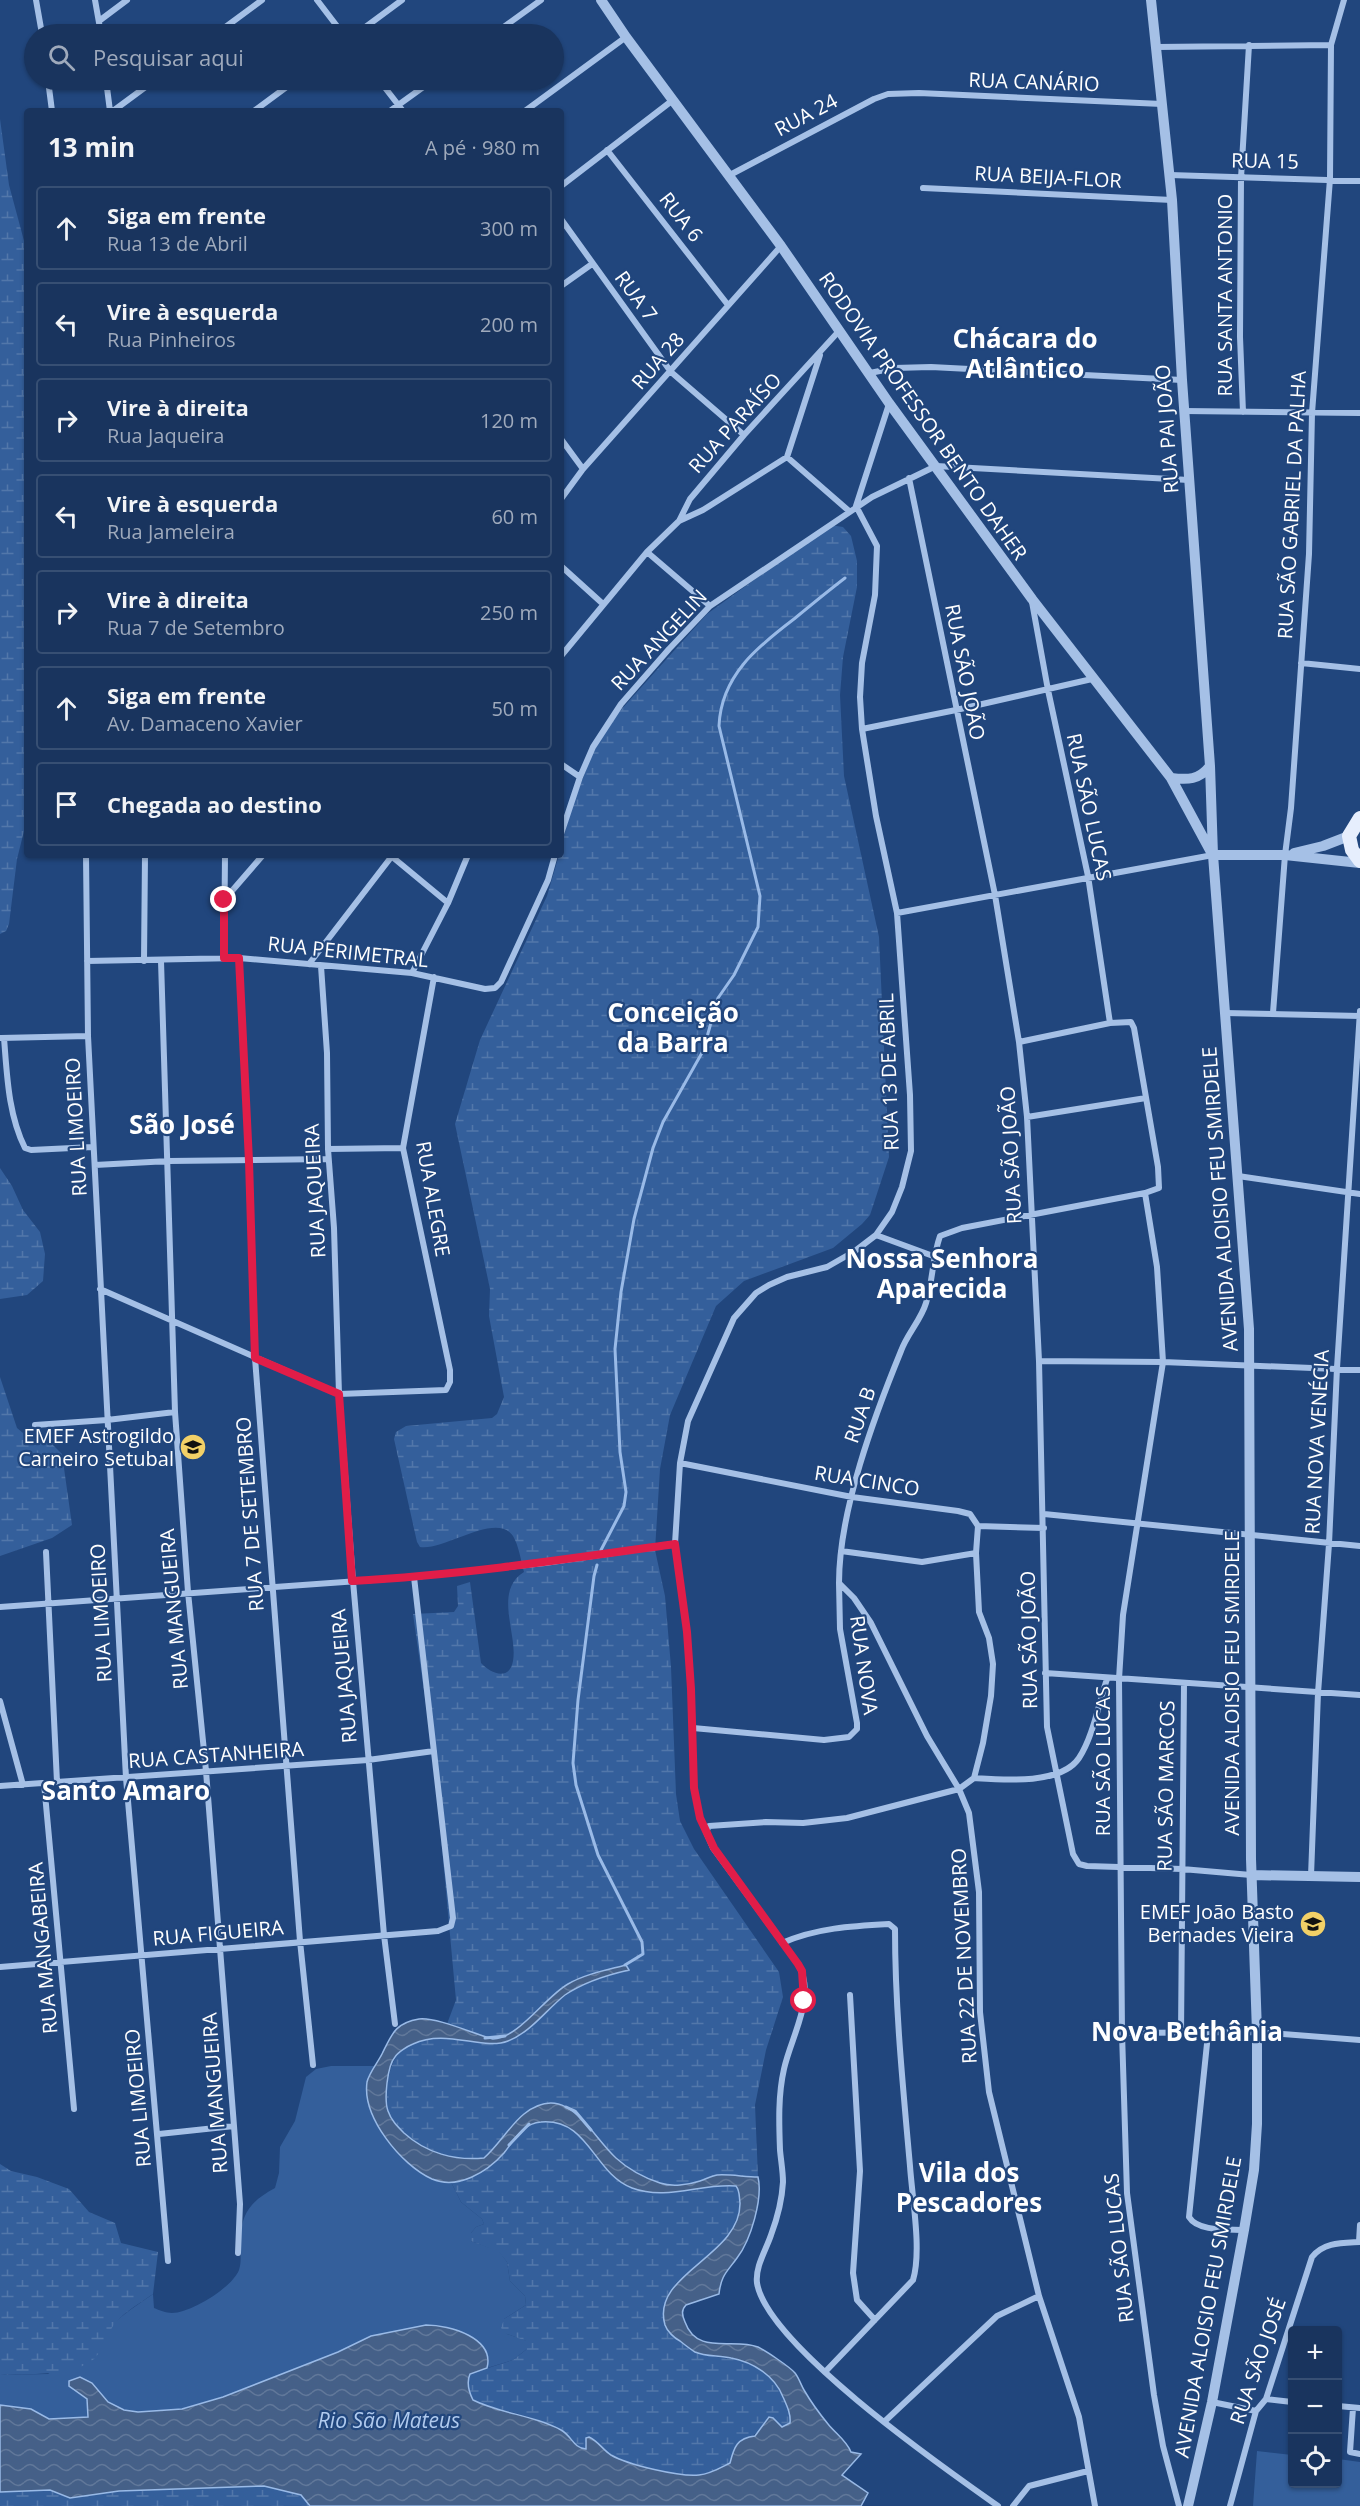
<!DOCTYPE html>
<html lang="pt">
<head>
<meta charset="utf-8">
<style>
	body { margin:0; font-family:"Open Sans",sans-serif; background:#223c64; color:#f1f3f6 }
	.controls { position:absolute; right:18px; bottom:18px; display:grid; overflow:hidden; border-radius:6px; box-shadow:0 2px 4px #0004 }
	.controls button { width:54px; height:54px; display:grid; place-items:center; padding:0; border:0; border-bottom:2px solid #374f73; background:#19345e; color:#f1f3f6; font:30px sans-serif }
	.stop { position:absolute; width:18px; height:18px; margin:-14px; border:4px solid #e11d48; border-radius:50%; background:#fff }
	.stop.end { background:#e11d48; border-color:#fff; box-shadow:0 2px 6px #0008 }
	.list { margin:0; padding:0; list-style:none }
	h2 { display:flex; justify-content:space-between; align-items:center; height:78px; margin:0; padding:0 24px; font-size:26px }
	h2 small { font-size:20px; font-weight:400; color:#9faabc }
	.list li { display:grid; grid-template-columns:39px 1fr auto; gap:18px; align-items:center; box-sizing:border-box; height:84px; margin:0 12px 12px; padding:0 12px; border:2px solid #374f73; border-radius:6px }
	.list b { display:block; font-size:22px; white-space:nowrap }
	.list p { margin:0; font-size:20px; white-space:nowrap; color:#9faabc }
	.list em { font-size:20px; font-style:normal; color:#9faabc }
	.icon { flex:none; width:33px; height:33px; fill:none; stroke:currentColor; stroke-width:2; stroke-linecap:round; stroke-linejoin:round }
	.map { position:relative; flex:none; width:1360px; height:2506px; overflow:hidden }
	.search { position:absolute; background:#19345e; box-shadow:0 2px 4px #0004; left:24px; top:24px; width:540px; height:66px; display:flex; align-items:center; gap:15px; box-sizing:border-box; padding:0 21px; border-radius:33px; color:#9faabc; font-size:22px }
	.panel { position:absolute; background:#19345e; box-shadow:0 2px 4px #0004; left:24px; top:108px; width:540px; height:750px; border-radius:6px }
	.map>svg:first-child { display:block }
</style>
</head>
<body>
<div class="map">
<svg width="1360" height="2506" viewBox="0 0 1360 2506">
	<defs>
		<pattern id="wetland-marsh" width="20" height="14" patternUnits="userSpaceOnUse" patternTransform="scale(1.5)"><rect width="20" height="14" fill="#345f9b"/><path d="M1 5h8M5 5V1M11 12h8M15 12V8" fill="none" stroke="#5277aa"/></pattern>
		<pattern id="water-waves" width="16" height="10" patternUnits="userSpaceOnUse" patternTransform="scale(1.5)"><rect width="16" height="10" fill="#456088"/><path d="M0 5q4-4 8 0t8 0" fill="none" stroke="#61789a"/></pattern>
	</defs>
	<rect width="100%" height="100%" fill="#21467d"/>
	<path fill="#345f9b" d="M331 2066H377L367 2080 373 2117 392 2146 416 2170 434 2180 451 2182 461 2202 482 2219 484 2224 476 2227 471 2233V2241L499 2251 507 2262 510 2281 525 2296 526 2305 504 2319 507 2334 527 2341V2349L513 2360 487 2368 489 2358 479 2341 470 2336 434 2325H426L371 2336 338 2352 223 2397 182 2409 138 2412 124 2410 108 2402 92 2383 73 2390 87 2399 89 2417 49 2419 31 2409 0 2405V2375L48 2374 130 2310 153 2294 154 2308C159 2310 166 2313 172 2313 190 2313 232 2288 239 2270 242 2261 240 2251 240 2242 241 2213 251 2201 275 2188L279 2173 280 2147 295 2121 306 2077 316 2069Z
		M1257 2451 1292 2455V2484H1338V2459L1360 2462V2506H1253Z"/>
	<path fill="url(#wetland-marsh)" d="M0 119 9 185 27 252V819L17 859 9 924 6 931 0 934Z
		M830 525 843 527 851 536 857 561V587L843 657 840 695 844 776 879 937 889 1157 870 1215 862 1224 833 1248 744 1281 716 1306 670 1415 660 1469 655 1550 665 1596 671 1667 676 1794 680 1821 694 1849 779 1972 783 1997 766 2050 755 2105 758 2177C745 2177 730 2174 717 2175 708 2176 700 2183 690 2184 636 2193 604 2142 570 2109L522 2115 484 2158C452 2161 424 2151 400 2129 390 2120 387 2110 387 2097 387 2038 422 2034 472 2040 483 2042 497 2046 508 2041 530 2032 546 2010 565 1996 584 1982 607 1976 629 1970L626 1965C607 1970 586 1974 568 1984 545 1997 525 2031 500 2039 489 2043 458 2029 447 2024L456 2000 434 1761 413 1614 454 1612 458 1606 457 1586 470 1582 481 1663C490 1673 509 1682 513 1661 518 1634 493 1591 524 1572 521 1561 519 1546 513 1536 496 1511 445 1551 420 1547L417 1542 394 1439 396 1432 406 1426 492 1418 497 1414 504 1397 489 1316 490 1289 455 1124 480 1040 547 896 559 855H561V846L572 807 591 757 611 721 707 614Z
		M0 1168 12 1186 23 1210 40 1232 45 1254 43 1281 27 1295 0 1299Z
		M0 1377 17 1428 29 1438 50 1442 62 1454 72 1525 52 1538 0 1556Z
		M539 2122H562L573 2128 614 2175 631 2188 736 2186 739 2190 740 2210 729 2236 700 2265 676 2283 665 2306C676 2318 695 2345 708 2354 715 2359 738 2358 748 2362 769 2371 793 2400 790 2423L782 2427 775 2420C766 2425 739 2445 733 2454 732 2455 730 2462 730 2463 720 2468 711 2474 699 2475 680 2477 629 2465 612 2455 606 2451 600 2445 595 2440L585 2442 586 2449C573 2448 572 2436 561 2430 534 2415 501 2412 473 2400L468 2388 469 2374 513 2360 527 2349 526 2341 507 2334 501 2328 504 2319 526 2305 525 2296 510 2281 507 2262 499 2252 471 2241V2233L476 2227 484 2224 482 2219 461 2202 451 2182H461L515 2139 526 2127Z
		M0 2164 11 2171 37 2177 69 2189 89 2212 115 2223 121 2243 158 2252 153 2294C140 2303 126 2311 116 2322 107 2333 104 2348 95 2358 78 2376 23 2374 0 2375Z
		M264 2486 301 2495 310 2506H0V2492L5 2491 50 2490 70 2498 119 2491Z"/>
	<path fill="url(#water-waves)" stroke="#99bae7" stroke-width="1.5" d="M626 1965 629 1970C607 1975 584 1982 565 1995 546 2010 531 2032 508 2041 483 2051 446 2028 413 2044 408 2046 398 2052 395 2057 387 2066 384 2100 388 2111 391 2120 397 2126 404 2133 426 2153 455 2161 484 2158 498 2146 511 2124 524 2114 567 2080 589 2133 616 2158 628 2169 645 2178 660 2183 672 2187 688 2185 700 2181 706 2179 711 2176 717 2175 730 2174 745 2177 758 2177 763 2198 751 2240 737 2258 727 2272 721 2275 719 2294L686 2305C681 2310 682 2315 685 2322 697 2356 733 2337 758 2347 766 2351 790 2367 795 2373 799 2378 801 2385 804 2390 811 2402 819 2413 828 2424 836 2434 846 2440 851 2452L861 2454 842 2475 868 2493 861 2506H310L301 2495 264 2486 119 2491 70 2498 50 2490 0 2492V2405L31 2409 49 2419 88 2417 87 2399 69 2386V2381L80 2377 92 2383 108 2402 124 2410 138 2412 182 2409 223 2397 338 2352 371 2336 426 2325C450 2325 495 2338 487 2368L470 2374C466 2383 469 2392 473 2400 501 2414 534 2415 561 2430 572 2436 573 2448 586 2449V2438L589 2437C598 2441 603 2450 611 2455 628 2465 680 2477 699 2475 710 2474 720 2468 730 2463 734 2447 737 2438 755 2436L769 2417 773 2418 782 2427 790 2423C791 2414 787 2406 783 2397 775 2376 753 2362 731 2358 719 2355 706 2357 695 2352 690 2349 685 2345 680 2341 674 2338 667 2331 665 2325 650 2274 741 2256 740 2203 739 2196 740 2191 736 2186 701 2183 667 2201 632 2188 593 2173 589 2118 541 2122 523 2123 514 2140 504 2153 487 2172 458 2190 432 2179 401 2165 362 2117 367 2082 369 2073 378 2062 382 2054 392 2034 395 2023 419 2019 437 2017 474 2034 493 2039 519 2038 545 1997 568 1984 585 1974 607 1970 626 1965Z"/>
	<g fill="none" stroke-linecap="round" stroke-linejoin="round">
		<path stroke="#99bae7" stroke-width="3" d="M601 1550 624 1506 626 1492 620 1452 615 1349 621 1292 634 1219 653 1148 663 1122 703 1051 718 998 734 975 758 927 760 896 719 726C721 676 757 647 794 619 811 605 828 591 845 578
			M597 1565 594 1576 578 1700 573 1763 576 1785 598 1855 642 1942 643 1954 625 1965
			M485 2038 505 2036
			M566 2107 575 2111 591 2130
			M509 2145 529 2124"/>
		<path stroke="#a5c0e6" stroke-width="6" d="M36 0 42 34
			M95 0 101 34
			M317 0 343 34
			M99 21 127 0
			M76 34 100 28
			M216 34 262 0
			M356 34 402 0
			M494 34 541 0
			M1157 47 1331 45
			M48 80 52 111
			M106 80 110 111
			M379 80 403 111
			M113 111 155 80
			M254 111 296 80
			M390 111 433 80
			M525 111 626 37
			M607 150 728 305
			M1170 175 1360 181
			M728 176 874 99 888 94 919 93 1162 104
			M561 186 673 100
			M923 188 1172 200
			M561 219 671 372 744 435
			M561 286 592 264
			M870 373 894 368 931 367 1182 380
			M889 404 856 506 877 546 875 595 862 663 860 697 862 729 876 816 897 913 910 1095 911 1151 902 1187 892 1212 876 1235 855 1251 827 1267 787 1277 769 1285 756 1293 734 1318 688 1421 680 1463 675 1544 687 1632 691 1689 694 1788 700 1818 713 1848 798 1964C817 1997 791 2036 784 2069 778 2095 779 2123 780 2150 781 2161 783 2172 783 2182 782 2200 777 2219 771 2235 766 2250 755 2267 757 2283 767 2345 944 2468 998 2506
			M1184 411 1360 413
			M1243 412 1240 337 1241 178 1249 45
			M561 439 583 469
			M787 457 849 511
			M909 478 995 895 1019 1042 1027 1117 1039 1361 1047 1727 1073 1854 1079 1864 1087 1866 1182 1869 1251 1875
			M561 499 583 469 781 246
			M679 521 703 510 787 457 820 355
			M647 552 710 606
			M561 566 603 604
			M1032 602 1048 690 1088 876 1110 1023
			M561 656 647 552 679 521 690 499 744 435 839 331
			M1301 663 1360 669
			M862 729 956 710 1092 679
			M561 764 580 777
			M561 834 580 777 593 747 621 704 669 649 710 606 872 497 936 466 1189 480
			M86 855 88 1036 126 1778 168 2261
			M390 855 448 903
			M225 899 263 855
			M897 913 1213 855
			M224 958 225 855
			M239 958 249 1161 255 1358 300 1941 313 2065
			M87 961 239 958 412 973 485 989 495 988 501 982 548 880 555 855
			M144 961 145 855
			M161 961 175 1412 188 1592 206 1771 234 2126 240 2204 238 2253
			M309 964 392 856
			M321 966 327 1053 328 1149 334 1228 339 1394 353 1581 384 1935 395 2024
			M412 973 448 903 468 855
			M1225 1013 1360 1016
			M1273 1013 1285 855 1291 808 1309 554 1312 413 1330 179 1331 45 1344 0
			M1 1038 88 1036
			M4 1038C7 1074 8 1114 25 1148L31 1150 93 1147
			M1019 1042 1110 1023 1131 1022 1134 1028 1158 1167 1159 1188 1145 1193 962 1228 940 1236C932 1259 933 1281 926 1303 921 1320 907 1334 901 1351 874 1417 839 1511 839 1583L854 1598 871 1623 927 1736 959 1789 969 1813 979 1892 980 2012 989 2092 1039 2296 1079 2417 1095 2506
			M1027 1117 1146 1098
			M328 1149 403 1148
			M95 1165 169 1161 328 1159
			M1238 1176 1360 1194
			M1145 1193 1157 1267 1163 1362 1123 1615 1119 1679 1122 2033 1127 2193 1154 2395 1163 2446 1179 2506
			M876 1235 933 1256
			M100 1289 339 1394 446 1390 450 1382V1370L403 1148 434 977
			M1039 1361 1163 1362 1360 1370
			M35 1425 107 1420 175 1412
			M680 1463 852 1497 958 1511 970 1514 978 1526 1044 1528
			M1044 1514 1360 1546
			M841 1551 922 1562 976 1553
			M46 1552 57 1782
			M0 1607 414 1577 545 1563 675 1544
			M1045 1673 1360 1695
			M0 1701 23 1785
			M693 1728 824 1740 849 1737 857 1729V1723L840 1629 839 1583
			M974 1778C1003 1780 1061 1785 1079 1758 1093 1737 1099 1702 1107 1679
			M44 1783 74 2109
			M0 1786 368 1760 434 1751
			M706 1832 709 1826 766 1822 803 1823 847 1818 959 1789 974 1778 983 1743 991 1696 993 1664 989 1638 979 1612 976 1553 978 1526
			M1311 1876 1318 1693 1329 1544 1337 1368 1360 1011
			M782 1943C816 1928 852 1926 889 1924L895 1929C895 2008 903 2087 910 2166 912 2197 922 2251 913 2280L825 2372
			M0 1967 438 1931 451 1926 453 1918 414 1577
			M850 1995 860 2171 853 2273 857 2300 875 2320
			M1122 2033 1257 2032 1360 2040
			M1181 2034 1184 1683
			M1208 2034 1189 2217C1198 2232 1229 2229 1244 2230
			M159 2134 234 2126
			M1359 2242 1360 2225
			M1266 2399 1292 2402
			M1212 2402 1256 2411
			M1338 2406 1360 2408
			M1353 2408 1350 2452 1360 2454
			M884 2422 997 2316 1039 2296
			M1013 2506 1029 2486 1088 2471
			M1230 2506 1256 2411 1266 2399 1312 2257C1324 2242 1342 2243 1360 2242"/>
		<path stroke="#a5c0e6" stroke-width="10" d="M601 0 626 37 781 246 889 403 1032 599 1171 778 1211 852
			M1151 0 1172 200 1182 380 1210 766 1213 855 1249 1329 1251 1859 1257 2032V2124L1254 2170 1244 2230 1212 2402 1188 2506
			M1171 778C1188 780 1199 780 1210 766
			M1294 853 1323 846 1349 836
			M1213 855H1285L1360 863
			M1251 1875 1360 1877"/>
		<path stroke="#e6eefd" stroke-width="14" d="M1360 818 1349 836 1352 850 1360 861"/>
	</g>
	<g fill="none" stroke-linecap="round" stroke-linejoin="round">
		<path stroke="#e11d48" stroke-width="8" d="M224 900V958H239L249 1161 255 1358 339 1394 352 1581C460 1575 568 1559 675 1544L687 1632 691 1689 694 1788 700 1818 714 1848 798 1964 802 1971 804 2001"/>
	</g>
	<defs>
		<symbol id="school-disc" viewBox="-11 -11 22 22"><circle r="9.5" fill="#f2d067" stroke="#21467d"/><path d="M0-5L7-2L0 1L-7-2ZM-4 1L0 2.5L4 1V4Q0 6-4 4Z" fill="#111"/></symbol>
	</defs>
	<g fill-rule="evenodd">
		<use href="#school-disc" x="178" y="1432" width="30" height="30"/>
		<use href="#school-disc" x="1298" y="1909" width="30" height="30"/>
	</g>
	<g text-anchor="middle" stroke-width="4.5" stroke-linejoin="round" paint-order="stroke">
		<g font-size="20" fill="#fff" stroke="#21467d">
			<text transform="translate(1034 82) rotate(2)" y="7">RUA CANÁRIO</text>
			<text transform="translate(806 115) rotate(-28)" y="7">RUA 24</text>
			<text transform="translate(1265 161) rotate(1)" y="7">RUA 15</text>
			<text transform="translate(1048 177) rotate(3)" y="7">RUA BEIJA-FLOR</text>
			<text transform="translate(681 217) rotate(52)" y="7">RUA 6</text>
			<text transform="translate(1225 295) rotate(-90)" y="7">RUA SANTA ANTONIO</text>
			<text transform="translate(636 296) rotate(54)" y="7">RUA 7</text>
			<text transform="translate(658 361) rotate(-49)" y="7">RUA 28</text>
			<text transform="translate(923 416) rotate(55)" y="7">RODOVIA PROFESSOR BENTO DAHER</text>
			<text transform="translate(735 423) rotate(-48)" y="7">RUA PARAÍSO</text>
			<text transform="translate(1167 429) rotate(-94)" y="7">RUA PAI JOÃO</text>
			<text transform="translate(1292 505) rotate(-87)" y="7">RUA SÃO GABRIEL DA PALHA</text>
			<text transform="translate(659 640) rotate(-47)" y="7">RUA ANGELIN</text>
			<text transform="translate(965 672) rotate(79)" y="7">RUA SÃO JOÃO</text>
			<text transform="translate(1089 807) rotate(78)" y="7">RUA SÃO LUCAS</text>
			<text transform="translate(348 952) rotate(6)" y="7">RUA PERIMETRAL</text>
			<text transform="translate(889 1072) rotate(-92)" y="7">RUA 13 DE ABRIL</text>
			<text transform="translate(76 1127) rotate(-93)" y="7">RUA LIMOEIRO</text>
			<text transform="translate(1011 1155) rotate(-93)" y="7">RUA SÃO JOÃO</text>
			<text transform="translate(315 1191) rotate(-93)" y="7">RUA JAQUEIRA</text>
			<text transform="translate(433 1199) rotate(80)" y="7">RUA ALEGRE</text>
			<text transform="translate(1220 1199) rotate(-94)" y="7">AVENIDA ALOISIO FEU SMIRDELE</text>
			<text transform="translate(860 1415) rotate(-71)" y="7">RUA B</text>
			<text transform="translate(1317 1442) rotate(-87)" y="7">RUA NOVA VENÉCIA</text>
			<text transform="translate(867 1481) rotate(9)" y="7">RUA CINCO</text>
			<text transform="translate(250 1514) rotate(-94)" y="7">RUA 7 DE SETEMBRO</text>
			<text transform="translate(174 1609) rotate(-95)" y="7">RUA MANGUEIRA</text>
			<text transform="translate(101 1613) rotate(-93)" y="7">RUA LIMOEIRO</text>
			<text transform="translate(1029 1640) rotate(-91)" y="7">RUA SÃO JOÃO</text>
			<text transform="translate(864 1665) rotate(82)" y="7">RUA NOVA</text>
			<text transform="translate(344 1676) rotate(-95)" y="7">RUA JAQUEIRA</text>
			<text transform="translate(1232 1683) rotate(-90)" y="7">AVENIDA ALOISIO FEU SMIRDELE</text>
			<text transform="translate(216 1755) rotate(-4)" y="7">RUA CASTANHEIRA</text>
			<text transform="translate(1103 1761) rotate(-90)" y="7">RUA SÃO LUCAS</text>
			<text transform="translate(1166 1786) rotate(-89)" y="7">RUA SÃO MARCOS</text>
			<text transform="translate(218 1933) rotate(-5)" y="7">RUA FIGUEIRA</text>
			<text transform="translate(43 1948) rotate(-95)" y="7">RUA MANGABEIRA</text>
			<text transform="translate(964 1956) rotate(-93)" y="7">RUA 22 DE NOVEMBRO</text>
			<text transform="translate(215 2093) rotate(-94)" y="7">RUA MANGUEIRA</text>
			<text transform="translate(138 2098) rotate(-95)" y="7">RUA LIMOEIRO</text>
			<text transform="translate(1119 2248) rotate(-96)" y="7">RUA SÃO LUCAS</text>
			<text transform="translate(1208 2307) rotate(-80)" y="7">AVENIDA ALOISIO FEU SMIRDELE</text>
			<text transform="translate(1258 2361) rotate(-71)" y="7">RUA SÃO JOSÉ</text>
		</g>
		<g font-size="20" fill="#fff" stroke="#21467d" text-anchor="end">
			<text x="174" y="1443">EMEF Astrogildo<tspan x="174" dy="23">Carneiro Setubal</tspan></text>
			<text x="1294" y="1919">EMEF João Basto<tspan x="1294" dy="23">Bernades Vieira</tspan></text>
		</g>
		<g font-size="21" font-style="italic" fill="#b0caee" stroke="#21467d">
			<text x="389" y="2428">Rio São Mateus</text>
		</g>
		<g font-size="26" font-weight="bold" fill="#fff" stroke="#21467d">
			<text x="1025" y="348">Chácara do<tspan x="1025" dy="30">Atlântico</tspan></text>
			<text x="673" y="1022">Conceição<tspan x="673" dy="30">da Barra</tspan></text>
			<text x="182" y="1134">São José</text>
			<text x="942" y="1268">Nossa Senhora<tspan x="942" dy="30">Aparecida</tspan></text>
			<text x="126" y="1800">Santo Amaro</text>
			<text x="1187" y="2041">Nova Bethânia</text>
			<text x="969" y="2182">Vila dos<tspan x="969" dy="30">Pescadores</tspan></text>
		</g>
	</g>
</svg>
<div class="controls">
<button>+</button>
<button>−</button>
<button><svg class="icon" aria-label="locate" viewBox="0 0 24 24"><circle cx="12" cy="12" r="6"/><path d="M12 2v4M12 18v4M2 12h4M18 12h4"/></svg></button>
</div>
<div class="stop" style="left:804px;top:2001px"></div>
<div class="stop end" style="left:224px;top:900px"></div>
<div class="search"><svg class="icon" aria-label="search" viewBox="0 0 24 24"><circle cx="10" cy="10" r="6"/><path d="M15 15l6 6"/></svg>Pesquisar aqui</div>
<section class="panel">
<h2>13 min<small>A pé · 980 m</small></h2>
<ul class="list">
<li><svg class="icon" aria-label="ahead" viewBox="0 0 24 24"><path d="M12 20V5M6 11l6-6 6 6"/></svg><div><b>Siga em frente</b><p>Rua 13 de Abril</p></div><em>300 m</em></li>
<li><svg class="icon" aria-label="left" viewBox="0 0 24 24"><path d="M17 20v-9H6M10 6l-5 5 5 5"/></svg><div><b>Vire à esquerda</b><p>Rua Pinheiros</p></div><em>200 m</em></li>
<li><svg class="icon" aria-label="right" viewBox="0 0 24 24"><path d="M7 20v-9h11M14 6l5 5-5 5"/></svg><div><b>Vire à direita</b><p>Rua Jaqueira</p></div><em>120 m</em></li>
<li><svg class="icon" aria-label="left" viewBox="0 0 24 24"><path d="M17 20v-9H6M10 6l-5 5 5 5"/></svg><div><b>Vire à esquerda</b><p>Rua Jameleira</p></div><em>60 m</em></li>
<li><svg class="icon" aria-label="right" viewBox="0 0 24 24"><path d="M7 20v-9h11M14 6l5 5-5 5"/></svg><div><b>Vire à direita</b><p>Rua 7 de Setembro</p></div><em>250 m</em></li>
<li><svg class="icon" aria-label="ahead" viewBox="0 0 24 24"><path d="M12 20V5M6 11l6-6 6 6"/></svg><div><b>Siga em frente</b><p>Av. Damaceno Xavier</p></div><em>50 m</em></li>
<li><svg class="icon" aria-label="arrive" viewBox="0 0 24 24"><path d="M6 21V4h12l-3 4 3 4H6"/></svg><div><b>Chegada ao destino</b></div></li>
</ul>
</section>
</div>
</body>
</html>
